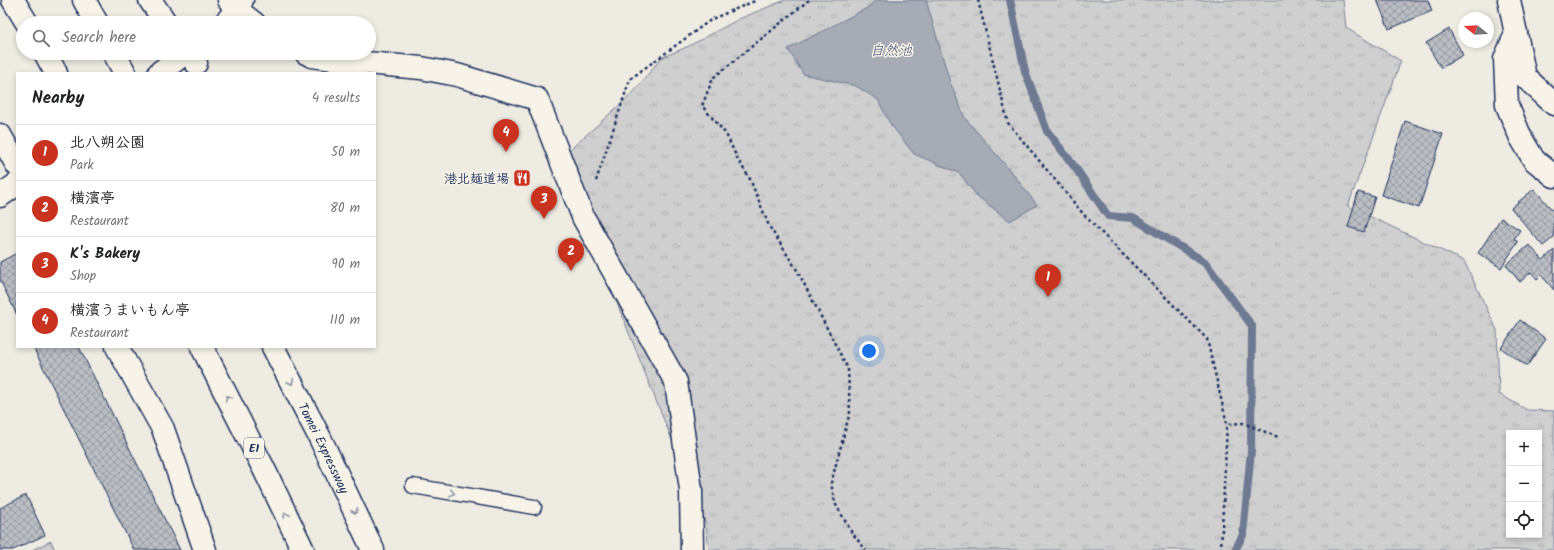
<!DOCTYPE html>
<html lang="en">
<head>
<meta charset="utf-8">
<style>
	body { margin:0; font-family:Kalam,"Klee One",sans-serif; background:#f2f2f2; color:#202124 }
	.controls { position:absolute; right:12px; bottom:12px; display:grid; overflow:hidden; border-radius:0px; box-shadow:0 2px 6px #0003 }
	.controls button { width:36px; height:36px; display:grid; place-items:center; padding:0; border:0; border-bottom:1px solid #e0e0e0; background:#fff; color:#202124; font:20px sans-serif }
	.compass { position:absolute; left:1458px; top:12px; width:36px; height:36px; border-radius:50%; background:#fff; box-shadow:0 2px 6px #0003; rotate:288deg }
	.you { position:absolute; left:869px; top:351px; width:14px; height:14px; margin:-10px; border:3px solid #fff; border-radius:50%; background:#1a73e8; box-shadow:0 0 0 6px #1a73e833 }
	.badge { display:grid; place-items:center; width:26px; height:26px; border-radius:50%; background:#c8321e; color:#fff; font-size:13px; font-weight:700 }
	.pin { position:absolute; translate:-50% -33px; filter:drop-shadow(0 1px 2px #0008) }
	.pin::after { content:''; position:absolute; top:21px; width:14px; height:12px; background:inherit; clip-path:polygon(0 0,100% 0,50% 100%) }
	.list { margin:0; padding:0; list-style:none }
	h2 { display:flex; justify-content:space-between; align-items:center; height:52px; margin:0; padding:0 16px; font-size:17px }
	h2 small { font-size:13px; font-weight:400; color:#757577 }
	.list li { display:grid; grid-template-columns:26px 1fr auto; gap:12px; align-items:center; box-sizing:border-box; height:56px; padding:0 16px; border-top:1px solid #e0e0e0 }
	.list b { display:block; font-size:15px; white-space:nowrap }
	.list p { margin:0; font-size:13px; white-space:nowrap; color:#757577 }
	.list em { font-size:13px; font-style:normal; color:#757577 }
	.icon { flex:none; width:22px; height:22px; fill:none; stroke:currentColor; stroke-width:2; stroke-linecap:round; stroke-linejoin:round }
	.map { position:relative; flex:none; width:1554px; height:550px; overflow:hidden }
	.search { position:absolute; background:#fff; box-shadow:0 2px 6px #0003; left:16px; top:16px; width:360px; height:44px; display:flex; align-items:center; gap:10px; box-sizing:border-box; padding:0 14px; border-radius:22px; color:#757577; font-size:15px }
	.panel { position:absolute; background:#fff; box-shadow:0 2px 6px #0003; left:16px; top:72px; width:360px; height:276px; border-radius:0px }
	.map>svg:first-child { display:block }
</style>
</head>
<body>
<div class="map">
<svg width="1554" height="550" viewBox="0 0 1554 550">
	<defs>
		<pattern id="park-tufts" width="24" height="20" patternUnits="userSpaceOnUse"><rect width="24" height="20" fill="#cfcfcf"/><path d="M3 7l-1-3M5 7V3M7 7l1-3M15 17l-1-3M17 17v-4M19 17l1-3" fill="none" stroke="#b1b2b4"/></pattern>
		<pattern id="building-cross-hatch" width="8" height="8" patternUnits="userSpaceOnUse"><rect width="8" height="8" fill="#babdc2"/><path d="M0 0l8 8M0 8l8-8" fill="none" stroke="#969aa1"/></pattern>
	</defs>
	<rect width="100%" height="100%" fill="#eeebe2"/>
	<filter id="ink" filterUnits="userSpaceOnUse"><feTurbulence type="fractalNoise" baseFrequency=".025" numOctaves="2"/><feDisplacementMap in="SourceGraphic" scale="8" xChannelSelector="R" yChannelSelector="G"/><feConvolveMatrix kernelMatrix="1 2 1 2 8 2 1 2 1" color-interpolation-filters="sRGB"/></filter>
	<g filter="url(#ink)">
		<path fill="url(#park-tufts)" stroke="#757f96" fill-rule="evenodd" d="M785 0H1343L1346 28 1401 61 1348 206 1464 261 1497 330 1499 394 1527 410 1554 411V550H709L706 524 651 388 601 263 554 164 633 93 661 58 689 46 739 19ZM1509 433H1539V535H1509Z
			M51 541 55 550H32Z"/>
		<path fill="#a6abb5" stroke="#6e7992" d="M876 0H926L950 82 965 118 1013 174 1037 205 1010 221 977 196 959 173 914 154 889 122 878 100 856 86 803 74 788 49 867 8Z"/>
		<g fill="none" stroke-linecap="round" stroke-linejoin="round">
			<path stroke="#6e7992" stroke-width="8" d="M1010 0 1025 71 1047 131 1077 170 1108 216 1133 218 1205 262 1252 326 1251 451 1243 535 1235 550"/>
		</g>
		<path fill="url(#building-cross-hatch)" stroke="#1b2f5e" d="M1377 0H1428L1432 11 1389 29Z
			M1449 29 1463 55 1441 68 1426 43Z
			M1405 121 1443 134 1419 208 1381 195Z
			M1534 189 1554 212V237L1543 246 1511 208Z
			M1358 192 1375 197 1364 232 1348 227Z
			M1501 218 1520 230 1514 239 1518 242 1501 268 1478 253Z
			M1529 245 1543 260 1554 250V290L1541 275 1537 279 1531 272 1520 282 1506 265Z
			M17 253V315L0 280V262Z
			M1520 320 1546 339 1527 366 1501 348Z
			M33 347H79L180 550H134Z
			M26 495 45 535 13 550H0V508Z"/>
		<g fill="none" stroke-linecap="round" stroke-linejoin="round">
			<defs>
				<path id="service" d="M413 486 534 507"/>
				<path id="minor" d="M229 0 237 10 254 23
					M1516 33 1505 59 1507 105 1521 138 1534 160 1554 176
					M306 53 312 56 356 62 421 68 457 75 537 99 583 217 676 382 691 490 692 550
					M0 135 17 165
					M117 347 163 429 205 550"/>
				<path id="tertiary" d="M1509 0 1525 77 1554 104
					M225 23 237 10 242 0
					M159 73 185 53
					M0 196 17 184"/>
				<g id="motorway">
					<path d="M13 0 27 23"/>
					<path d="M84 0 97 23"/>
					<path d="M150 0 166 23"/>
					<path d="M45 53 56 73"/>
					<path d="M114 53 125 73"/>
					<path d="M189 53 196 63"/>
					<path d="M202 347 264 469 303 550"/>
					<path id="s1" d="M273 347 320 438 373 550"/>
				</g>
			</defs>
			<use href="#service" stroke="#1b2f5e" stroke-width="17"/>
			<use href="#minor" stroke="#1b2f5e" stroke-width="25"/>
			<use href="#tertiary" stroke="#1b2f5e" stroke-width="25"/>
			<use href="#motorway" stroke="#1b2f5e" stroke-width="25"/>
			<path stroke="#1b2f5e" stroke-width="2.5" stroke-dasharray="3 3" stroke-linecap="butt" d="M809 0 713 78 702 106 726 134 738 160 750 179 769 226 797 270 848 369 850 412 831 483 835 503 852 533 866 550
				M978 0 1008 123 1085 216 1207 339 1227 424 1243 423 1278 437
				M596 181 630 79 712 19 757 0
				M1221 550 1227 424"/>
			<use href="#service" stroke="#f7f3e8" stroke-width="14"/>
			<use href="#minor" stroke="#f7f3e8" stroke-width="22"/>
			<use href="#tertiary" stroke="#f7f3e8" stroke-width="22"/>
			<use href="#motorway" stroke="#f7f3e8" stroke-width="22"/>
		</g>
		<defs><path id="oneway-chevron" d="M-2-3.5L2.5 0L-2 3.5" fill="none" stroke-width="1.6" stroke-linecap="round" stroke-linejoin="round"/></defs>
		<g stroke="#8991a3">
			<use href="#oneway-chevron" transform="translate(291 382) rotate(63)"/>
			<use href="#oneway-chevron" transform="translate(228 398) rotate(-117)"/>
			<use href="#oneway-chevron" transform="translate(452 493) rotate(10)"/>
			<use href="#oneway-chevron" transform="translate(355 511) rotate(65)"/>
			<use href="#oneway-chevron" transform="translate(286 515) rotate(-115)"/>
		</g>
	</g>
	<defs>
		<symbol id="restaurant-square" viewBox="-11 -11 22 22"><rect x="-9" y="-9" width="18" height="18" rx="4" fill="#c8321e" stroke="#f7f3e8"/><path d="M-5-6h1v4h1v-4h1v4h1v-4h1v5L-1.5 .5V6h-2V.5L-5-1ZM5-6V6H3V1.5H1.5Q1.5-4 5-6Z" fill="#fff"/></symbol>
	</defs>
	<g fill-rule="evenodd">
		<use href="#restaurant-square" x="512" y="168" width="20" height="20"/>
	</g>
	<g text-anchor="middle" stroke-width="3" stroke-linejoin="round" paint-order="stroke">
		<rect fill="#f7f3e8" stroke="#5d6a87" stroke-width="1" x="244" y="438" width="20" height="20" rx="3"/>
		<g font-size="12" font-weight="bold" fill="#1b2f5e">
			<text x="254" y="452">E1</text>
		</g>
		<g font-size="13" font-weight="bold" fill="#1b2f5e" stroke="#f7f3e8" text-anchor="end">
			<text x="509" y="183">港北麺道場</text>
		</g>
		<g font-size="13" fill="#1b2f5e" stroke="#f7f3e8">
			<text dy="5" stroke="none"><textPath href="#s1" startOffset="113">Tomei Expressway</textPath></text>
		</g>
		<g font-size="14" font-style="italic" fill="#455478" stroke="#f7f3e8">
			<text x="891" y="55">自然池</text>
		</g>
	</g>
</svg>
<div class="controls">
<button>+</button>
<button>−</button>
<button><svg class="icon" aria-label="locate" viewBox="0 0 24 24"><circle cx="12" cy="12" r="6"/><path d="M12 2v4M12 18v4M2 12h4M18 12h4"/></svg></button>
</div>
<svg class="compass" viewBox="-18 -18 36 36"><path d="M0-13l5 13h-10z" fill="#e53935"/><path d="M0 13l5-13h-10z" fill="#757577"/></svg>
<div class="you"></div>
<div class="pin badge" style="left:1048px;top:297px">1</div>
<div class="pin badge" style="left:571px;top:271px">2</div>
<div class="pin badge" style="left:544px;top:219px">3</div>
<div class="pin badge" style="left:506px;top:152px">4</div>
<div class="search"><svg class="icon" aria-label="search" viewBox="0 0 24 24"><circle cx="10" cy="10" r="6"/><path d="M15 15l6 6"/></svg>Search here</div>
<section class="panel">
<h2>Nearby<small>4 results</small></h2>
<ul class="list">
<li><span class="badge">1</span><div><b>北八朔公園</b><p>Park</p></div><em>50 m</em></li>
<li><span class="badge">2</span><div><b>横濱亭</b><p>Restaurant</p></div><em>80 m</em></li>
<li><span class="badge">3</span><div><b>K's Bakery</b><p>Shop</p></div><em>90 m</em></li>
<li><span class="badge">4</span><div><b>横濱うまいもん亭</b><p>Restaurant</p></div><em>110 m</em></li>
</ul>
</section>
</div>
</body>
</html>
